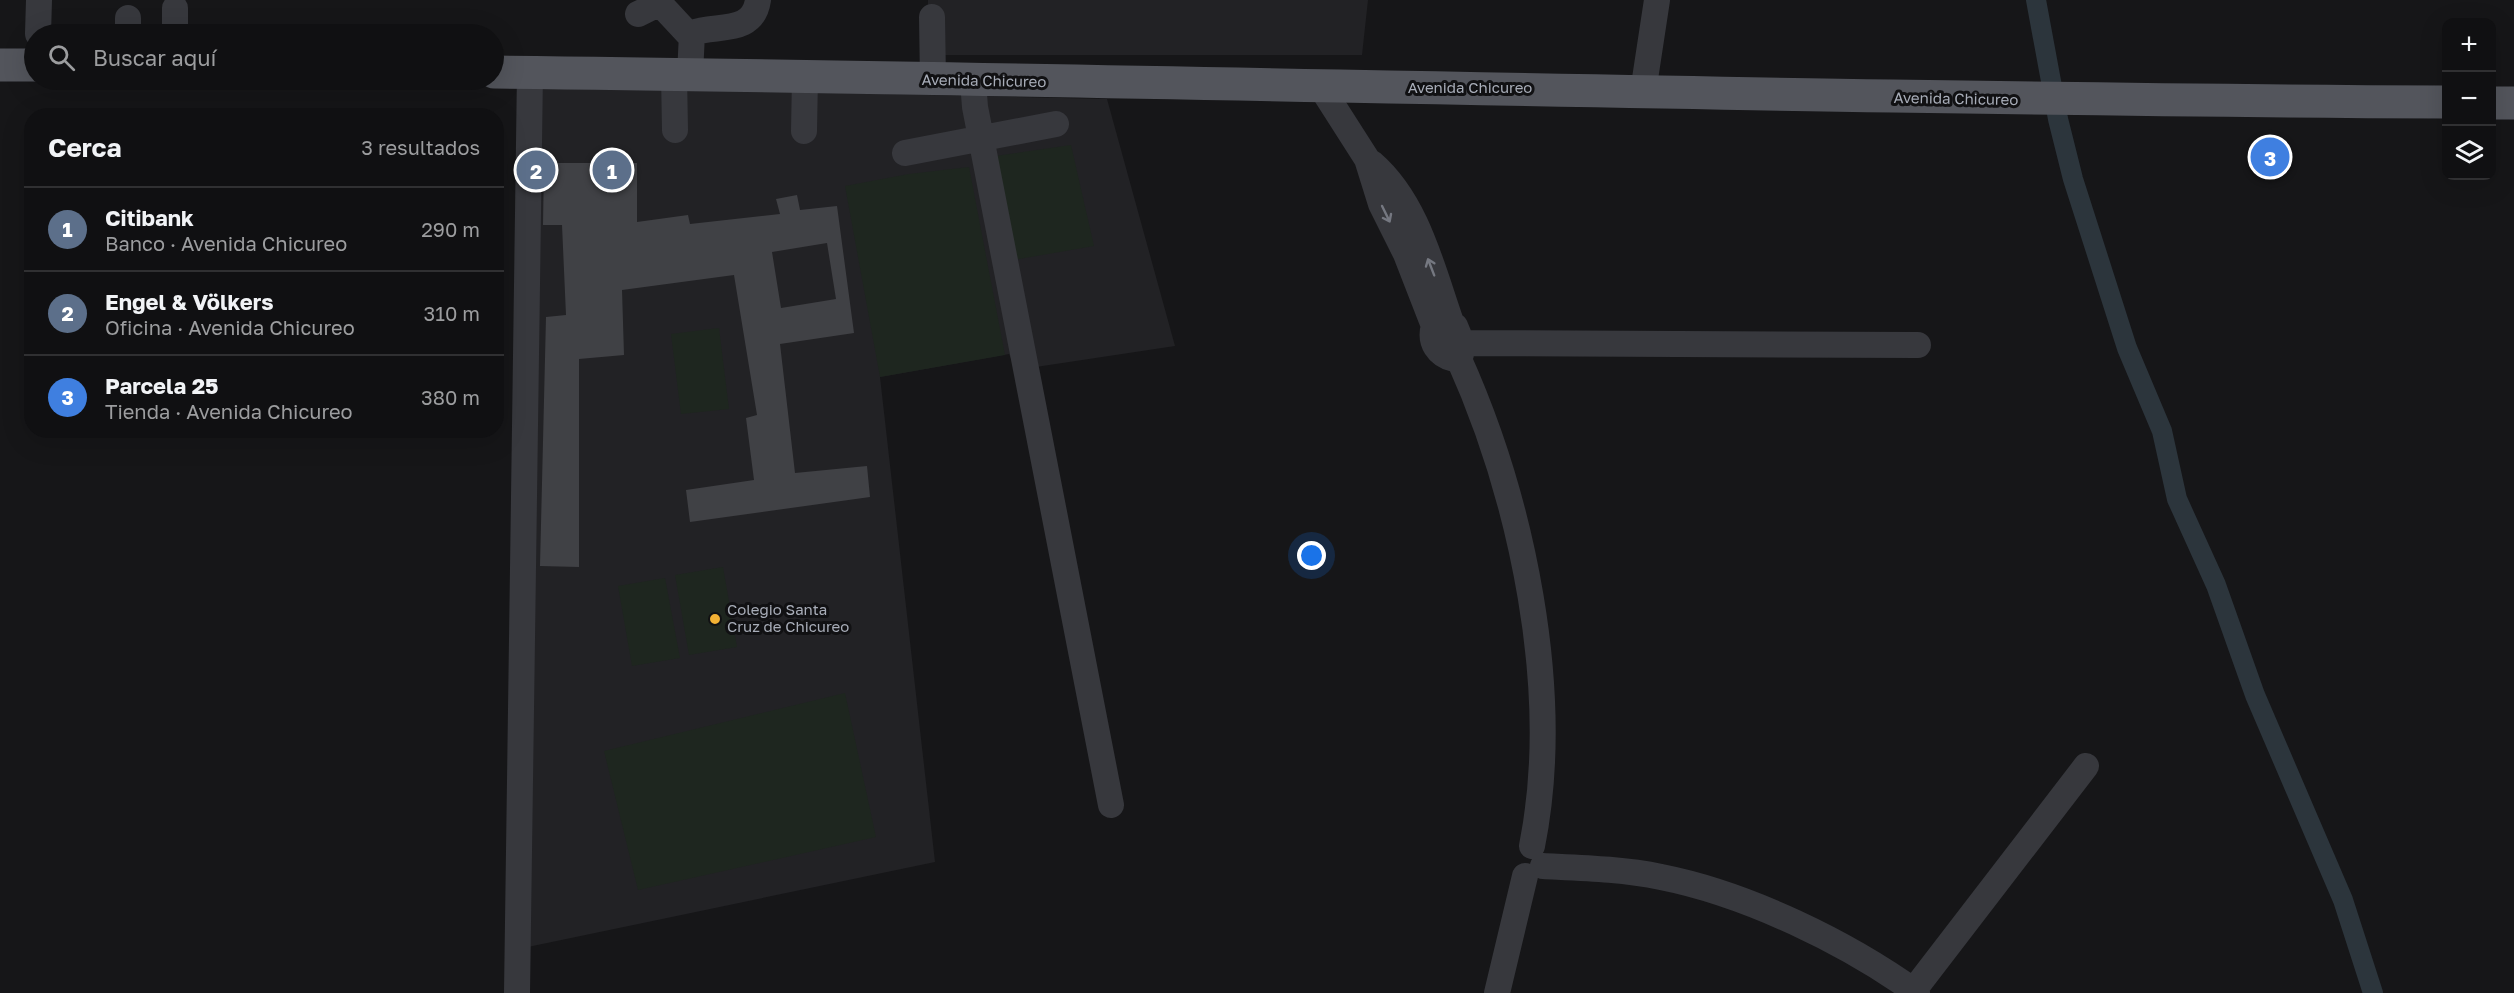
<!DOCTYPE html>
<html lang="es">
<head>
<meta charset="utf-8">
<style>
	body { margin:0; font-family:"Golos Text",sans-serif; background:#19191b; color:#f1f3f6 }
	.controls { position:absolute; right:18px; top:18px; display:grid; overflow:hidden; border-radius:12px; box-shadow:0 6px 24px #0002 }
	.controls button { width:54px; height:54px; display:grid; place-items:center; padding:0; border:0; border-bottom:2px solid #303032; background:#101012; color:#f1f3f6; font:30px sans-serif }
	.you { position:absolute; left:1312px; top:556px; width:21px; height:21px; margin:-15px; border:4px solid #fff; border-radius:50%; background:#1a73e8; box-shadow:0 0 0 9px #1a73e833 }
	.badge { display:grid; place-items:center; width:39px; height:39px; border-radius:50%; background:#b45309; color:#fff; font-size:20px; font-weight:700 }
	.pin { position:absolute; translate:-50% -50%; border:3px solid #fff; box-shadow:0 2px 6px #0006 }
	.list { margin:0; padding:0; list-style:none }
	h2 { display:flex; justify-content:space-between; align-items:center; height:78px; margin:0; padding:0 24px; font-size:26px }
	h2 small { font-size:20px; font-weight:400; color:#9c9d9f }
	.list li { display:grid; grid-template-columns:39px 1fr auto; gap:18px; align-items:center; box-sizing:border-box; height:84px; padding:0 24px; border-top:2px solid #303032 }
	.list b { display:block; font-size:22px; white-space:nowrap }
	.list p { margin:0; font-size:20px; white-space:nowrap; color:#9c9d9f }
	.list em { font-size:20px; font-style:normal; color:#9c9d9f }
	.icon { flex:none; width:33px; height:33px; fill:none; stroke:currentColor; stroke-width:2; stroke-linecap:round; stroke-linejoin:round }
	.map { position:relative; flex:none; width:2514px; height:993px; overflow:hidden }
	.search { position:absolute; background:#101012; box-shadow:0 6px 24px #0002; left:24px; top:24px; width:480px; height:66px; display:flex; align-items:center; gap:15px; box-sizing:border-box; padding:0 21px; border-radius:33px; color:#9c9d9f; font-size:22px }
	.panel { position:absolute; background:#101012; box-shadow:0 6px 24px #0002; left:24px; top:108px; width:480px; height:330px; border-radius:24px }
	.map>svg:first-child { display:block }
</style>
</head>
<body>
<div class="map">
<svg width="2514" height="993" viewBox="0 0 2514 993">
	<rect width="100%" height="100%" fill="#161618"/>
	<path fill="#222225" d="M928 0H1368L1362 55H927Z
		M523 86 1107 99 1175 346 1016 370 1009 354 880 377 935 862 523 948Z"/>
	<path fill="#1e261f" d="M1071 145 1094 246 1008 261 989 157Z
		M969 167 1005 355 880 377 845 186 909 174Z
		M719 328 729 409 681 414 671 334Z
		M723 567 737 647 689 655 675 575Z
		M665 578 680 658 632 666 618 586Z
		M845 693 876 837 638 890 604 751Z"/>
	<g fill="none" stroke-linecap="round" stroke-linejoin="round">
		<path stroke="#2c353c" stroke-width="20" d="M2036 0 2058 119 2073 179 2127 348 2162 431 2177 499 2216 585 2255 695 2343 900 2373 993"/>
	</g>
	<path fill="#404145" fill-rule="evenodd" d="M544 163H637V222L688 215 690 224 780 214 776 199 797 195 800 210 837 206 854 333 780 344 795 473 867 466 870 497 690 522 686 490 754 480 746 418 757 415 734 275 622 290 624 355 579 359V567L540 566 546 317 566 315 562 225H543ZM827 243 836 299 781 308 772 252Z"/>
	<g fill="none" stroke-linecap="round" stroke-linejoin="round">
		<path stroke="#37383d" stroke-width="26" d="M175 8V34
			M638 14 652 7H663L690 36
			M932 17 933 80
			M38 34 39 0
			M128 34V18
			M674 75 675 130
			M690 75 692 33C717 24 753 35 758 0
			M973 81 975 107 1111 805
			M1321 87 1367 159 1381 204 1406 254 1434 326
			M1643 92 1657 0
			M804 131 805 77
			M905 153 1056 124
			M1372 163C1417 202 1432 268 1451 322
			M1444 321 1455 326 1462 343 1461 354 1454 359C1438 355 1429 342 1434 326Z
			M1462 343 1918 345
			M1458 357C1522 499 1563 691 1532 846
			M1543 866C1583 868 1622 869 1661 877 1747 894 1846 942 1917 993
			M1914 990 2086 766
			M517 993 530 72
			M1497 993 1525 876"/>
		<path stroke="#53555c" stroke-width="33" d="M0 65H34
			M494 72C1145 79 1795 99 2446 102
			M2492 103H2514"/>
	</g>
	<defs><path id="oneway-shaft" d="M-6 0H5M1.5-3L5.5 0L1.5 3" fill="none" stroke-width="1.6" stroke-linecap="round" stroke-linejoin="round" transform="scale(1.5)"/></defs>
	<g stroke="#757881">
		<use href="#oneway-shaft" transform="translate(1386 214) rotate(64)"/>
		<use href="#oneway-shaft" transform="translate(1431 267) rotate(-111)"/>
	</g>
	<circle fill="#f2b134" stroke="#111113" stroke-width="2" cx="715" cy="619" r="6"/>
	<g text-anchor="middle" stroke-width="6" stroke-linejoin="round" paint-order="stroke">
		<g font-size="15" fill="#a8adb8" stroke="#111113">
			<text transform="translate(984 81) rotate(1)" y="5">Avenida Chicureo</text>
			<text x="1470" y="93">Avenida Chicureo</text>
			<text transform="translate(1956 99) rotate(1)" y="5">Avenida Chicureo</text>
		</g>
		<g font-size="15" fill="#a8adb8" stroke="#111113" text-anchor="start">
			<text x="727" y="615">Colegio Santa<tspan x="727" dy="17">Cruz de Chicureo</tspan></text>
		</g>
	</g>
</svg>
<div class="controls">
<button>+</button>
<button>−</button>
<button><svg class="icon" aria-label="layers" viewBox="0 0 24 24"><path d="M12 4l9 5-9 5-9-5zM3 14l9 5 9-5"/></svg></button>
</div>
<div class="you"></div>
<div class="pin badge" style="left:612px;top:170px;background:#5c6f8a">1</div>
<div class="pin badge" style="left:536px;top:170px;background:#5c6f8a">2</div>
<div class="pin badge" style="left:2270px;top:157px;background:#3f7fe0">3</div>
<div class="search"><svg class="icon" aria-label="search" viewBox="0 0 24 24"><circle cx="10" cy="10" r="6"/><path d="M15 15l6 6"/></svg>Buscar aquí</div>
<section class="panel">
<h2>Cerca<small>3 resultados</small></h2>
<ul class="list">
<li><span class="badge" style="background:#5c6f8a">1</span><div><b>Citibank</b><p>Banco · Avenida Chicureo</p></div><em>290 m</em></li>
<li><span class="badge" style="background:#5c6f8a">2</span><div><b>Engel &amp; Völkers</b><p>Oficina · Avenida Chicureo</p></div><em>310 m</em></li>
<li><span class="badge" style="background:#3f7fe0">3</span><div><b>Parcela 25</b><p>Tienda · Avenida Chicureo</p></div><em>380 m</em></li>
</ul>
</section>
</div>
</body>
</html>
